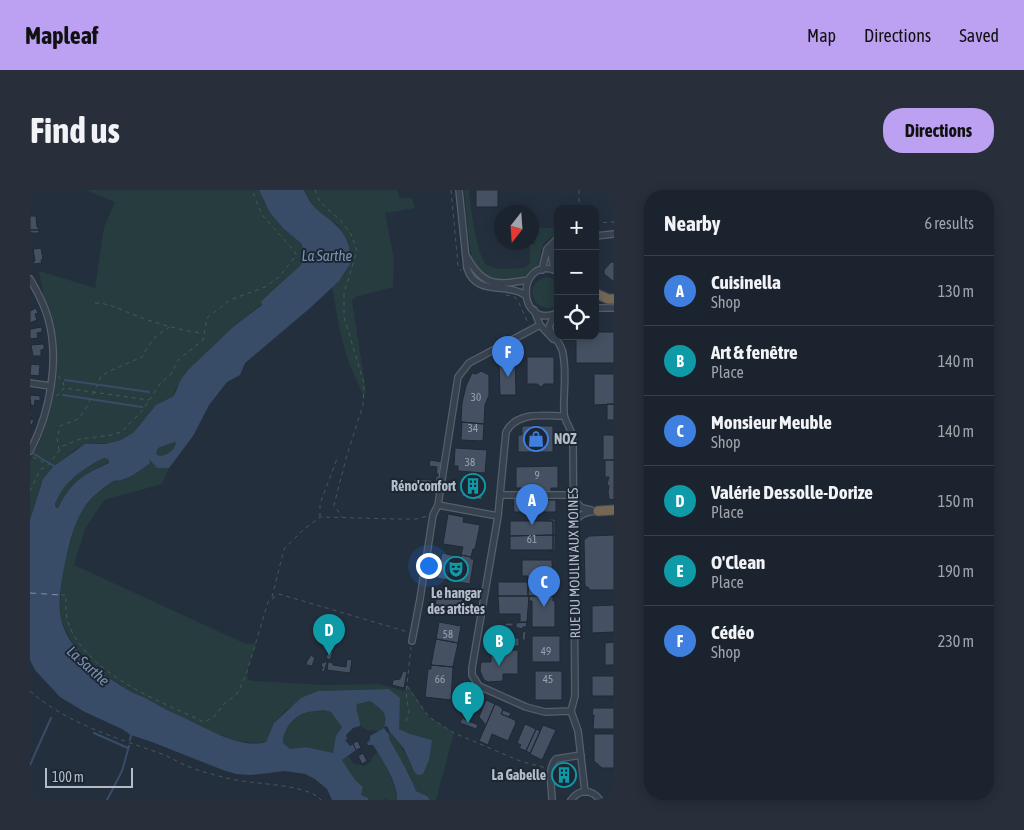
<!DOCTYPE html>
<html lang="en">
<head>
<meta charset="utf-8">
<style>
	body { margin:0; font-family:"Asap Condensed",sans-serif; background:#282f3a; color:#f1f3f6 }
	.controls { position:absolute; right:15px; top:15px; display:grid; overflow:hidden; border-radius:10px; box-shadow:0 2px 12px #0003 }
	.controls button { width:45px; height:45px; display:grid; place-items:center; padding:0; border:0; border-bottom:1px solid #39404a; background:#1b232e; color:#f1f3f6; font:25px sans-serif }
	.compass { position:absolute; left:464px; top:15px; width:45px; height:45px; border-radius:50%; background:#1b232e; box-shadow:0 2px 12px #0003; rotate:197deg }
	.scale { position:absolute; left:15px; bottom:12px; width:88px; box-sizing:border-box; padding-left:5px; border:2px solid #b4bcc9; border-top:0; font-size:14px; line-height:18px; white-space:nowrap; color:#b4bcc9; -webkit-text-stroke:4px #1d2633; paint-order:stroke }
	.you { position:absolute; left:398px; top:375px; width:18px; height:18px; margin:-12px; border:4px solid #fff; border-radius:50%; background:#1a73e8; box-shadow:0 0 0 8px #1a73e833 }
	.badge { display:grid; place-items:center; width:32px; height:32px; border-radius:50%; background:#bca0f2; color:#fff; font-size:16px; font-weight:700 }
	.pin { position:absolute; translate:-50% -41px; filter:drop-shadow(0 1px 2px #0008) }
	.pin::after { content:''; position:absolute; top:26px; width:18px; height:15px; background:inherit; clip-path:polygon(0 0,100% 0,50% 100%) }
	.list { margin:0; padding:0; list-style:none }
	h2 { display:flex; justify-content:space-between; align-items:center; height:65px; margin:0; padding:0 20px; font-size:21px }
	h2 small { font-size:16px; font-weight:400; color:#a0a4aa }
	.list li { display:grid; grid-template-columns:32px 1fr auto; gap:15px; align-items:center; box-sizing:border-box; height:70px; padding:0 20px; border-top:1px solid #39404a }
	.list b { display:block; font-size:19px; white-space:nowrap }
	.list p { margin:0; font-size:16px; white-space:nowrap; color:#a0a4aa }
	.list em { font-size:16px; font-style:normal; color:#a0a4aa }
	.icon { flex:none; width:28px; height:28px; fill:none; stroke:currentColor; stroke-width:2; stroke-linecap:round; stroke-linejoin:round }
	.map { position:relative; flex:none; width:584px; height:610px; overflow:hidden; border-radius:20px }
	header { display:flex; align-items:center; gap:30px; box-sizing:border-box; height:70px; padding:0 25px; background:#bca0f2; color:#111 }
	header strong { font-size:24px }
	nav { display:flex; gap:28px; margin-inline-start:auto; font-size:18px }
	.intro { display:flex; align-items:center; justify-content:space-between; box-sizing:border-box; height:120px; padding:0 30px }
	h1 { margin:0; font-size:35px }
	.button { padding:12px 22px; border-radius:20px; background:#bca0f2; color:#111; font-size:18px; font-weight:700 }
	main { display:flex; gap:30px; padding:0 30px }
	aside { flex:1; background:#1b232e; border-radius:20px; box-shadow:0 2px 12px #0003 }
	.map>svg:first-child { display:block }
</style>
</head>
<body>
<header>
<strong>Mapleaf</strong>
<nav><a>Map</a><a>Directions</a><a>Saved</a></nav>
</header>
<div class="intro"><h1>Find us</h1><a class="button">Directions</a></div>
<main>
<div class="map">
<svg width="584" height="610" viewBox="0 0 584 610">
	<rect width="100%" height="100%" fill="#242f3e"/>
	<path fill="#263c3f" d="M56 0H229L240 23 254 39 272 54 274 63 271 75 241 102 232 112V114L203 137 158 180 145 200 144 206 126 215 104 242 91 250 76 254 69 253 47 258 24 276 11 294 0 330V270L12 247 27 184V154L14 109 9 81 65 98 74 37 85 12Z
		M274 0H367L370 8H382L385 18 355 23 364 69 363 97 326 107 322 110 336 201 334 209C331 198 326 190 322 180 311 155 307 124 302 97L316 82 321 73 318 52 308 35 287 21Z
		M434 0H439C440 13 447 69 457 75 467 81 484 78 495 78L500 73V54H505V40H502V35L504 34V38H528V45C503 52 516 70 504 81 497 88 485 89 476 89 443 90 441 68 438 42 437 28 435 14 434 0Z
		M518 87 528 91V114C506 130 488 92 518 87Z
		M144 252 146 253C144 261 137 265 130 266L126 264 128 258Z
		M75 268 79 270V272C51 286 43 290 28 318H26L25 314C34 293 45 285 64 273 68 271 70 269 75 268Z
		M119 269 127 278H139L132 294 74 310 55 339 44 375 216 454 226 453 217 482 218 489 222 491 295 495 348 494 375 501 378 496 399 527 424 543 406 610H400L397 606 386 601 378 582 365 562 357 541C368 548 375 563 382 577L402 550 380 544 369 539 357 499 288 501 256 520 244 533 236 552 225 553 204 550 175 539 102 503 56 471 43 454 31 430 29 420 32 387 36 369 46 333 53 320 61 309 83 291 93 290 112 280Z
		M334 511H340L355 522C358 530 356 537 349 541L337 540 329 535 330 532C327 526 325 520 327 514Z
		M294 520 301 522 312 536 310 540 303 563 276 557 260 559 253 553C253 539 264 525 278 522 283 521 289 521 294 520Z
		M348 562C354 572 368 599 367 610H357L355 608 354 610H338V608L331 605 333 597 325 590 312 570 318 566 324 574 334 576 341 572 342 567Z"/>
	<path fill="#394c67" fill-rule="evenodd" d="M229 0H274C287 34 320 26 321 73L309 91 280 118 215 173 210 185 197 192 179 215 163 246 139 278H127L119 269 120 273C111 280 102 287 91 290 88 291 86 290 83 291 80 293 63 306 60 310 45 327 40 351 35 373 32 388 27 414 31 429 39 463 74 486 103 503 107 505 112 506 117 509 128 515 138 521 150 526 173 536 210 560 236 552L244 533 271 508 288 501 359 499 370 508 369 539 380 544 402 550 399 570 393 584 388 585 385 583 374 559 362 544H361L357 536 354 537C359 523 351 519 340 511L327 514C325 522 331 530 330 536L323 538 316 545 317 549 315 550 320 556 324 554 326 560 312 570 325 590 333 597 331 605 338 608V610H302L297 599 285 589 275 584 255 581 221 585 206 584 193 580 122 552 101 545 92 539 55 522 30 507 5 480 0 470V330L13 289 24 276 55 254H76L91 250 104 242 126 215 144 206 150 191 158 180 203 137 232 115 231 112 241 102 271 75 274 63 272 54 254 39 240 23ZM144 252 146 253C144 261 137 265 130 266L126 264 128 258ZM75 268 79 270V273C51 286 43 290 28 318H26L25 314C34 293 45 285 64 273 68 271 70 269 75 268ZM294 520 301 522 312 537 306 546 303 563 276 557 260 559 253 553C253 539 264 525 278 522 283 521 289 521 294 520Z
		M354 538 359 545V548C368 566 379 582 386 601L397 606 400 610H367C369 596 351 567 343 555H338L337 553 340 550V546Z"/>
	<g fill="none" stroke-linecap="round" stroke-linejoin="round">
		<path stroke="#394c67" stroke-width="2" d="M35 190 119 202
			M33 205 112 217
			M4 264 24 276
			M64 543 98 558
			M100 550 101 545
			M0 575 21 528
			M77 610 92 581 99 556"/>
		<path stroke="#7c92b1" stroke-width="1" stroke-dasharray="6 5" stroke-linecap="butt" d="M0 403 31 405"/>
	</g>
	<path fill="#455162" stroke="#1f2835" d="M446 0H468V17H446Z
		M0 26H6L7 37H8L9 40H0Z
		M0 40H9V43H0Z
		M11 58 13 69 11 70 12 73 4 74 3 71H5L3 59Z
		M581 72H584V92L574 84V80Z
		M6 118 8 123 5 124 7 130 0 133V121Z
		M12 137V142L7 143 8 148 0 149V139Z
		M565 142H584V173H546V146H565Z
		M14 154V159L11 160V166H3L1 155Z
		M497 167H524V194H514L511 197 507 194H497Z
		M469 169H485L486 205H470Z
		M1 174 10 175 9 186 0 185Z
		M451 181 459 185V205L455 215 454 234 432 232 431 231 432 213 436 196 442 183 446 184Z
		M564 184H584V214L564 215Z
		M0 205 10 206V211L5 210 4 216 1 215V217Z
		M577 214H584V230H577Z
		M0 222 2 223 0 229 4 230 2 235 0 234Z
		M432 232 454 234 453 251 431 250Z
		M492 236H523V262H488V245H492Z
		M573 245H584V270H573Z
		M425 258 457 260 455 283 428 281V276H424Z
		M400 270 412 272 410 284H406L407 277 399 276Z
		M575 270H584V310L579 309 578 302 579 296 577 294 579 287H575Z
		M528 276V298H521V302H493V298H486V277Z
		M406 286 410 287 408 300 404 299Z
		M433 288 453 292 452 310 432 306Z
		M384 289 402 290 401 303H395L396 296H391V300L383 299Z
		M483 307H501L502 310H526V322H484Z
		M418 324 434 327 433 332 450 335 445 359H443L441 367 431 365 433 357 413 354Z
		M519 329H525V345H523V331H519Z
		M480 331H523V345L480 346Z
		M523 345V360H480V346Z
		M523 345H525V361H519V360H523Z
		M584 345V400H559V398L555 396 554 350 559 346Z
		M412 363 431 367V365L441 367V369H444L440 394 407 388Z
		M492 370H522L523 406H498V386H492Z
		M468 392H498V406H468Z
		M407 404 433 408 430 426 404 422Z
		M468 406H499L497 432H490V424H469Z
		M499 406H523V411H525V437H502V411H499Z
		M584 415V442L562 443V416Z
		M409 432 431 436 428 453 406 449Z
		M497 432 496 437H493L492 439 486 437V433Z
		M475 433H483V436H475Z
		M493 441 496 442 495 451 492 449Z
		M475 442H483V446H475Z
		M502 446H530V472H502Z
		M463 447 469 449 472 456H458Z
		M483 448H489V456H480V452H483Z
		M406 449 428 453 423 477 401 475Z
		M584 452V475H575V453Z
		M299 460 303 462 300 470 296 468Z
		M461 460H488V484H473V491L458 492 454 490 450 481 451 472H461Z
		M281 465 285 468 282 476 276 475 277 471Z
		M317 469 322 470 320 483 297 480 298 472 303 473V475L316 477Z
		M295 471 297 472 294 482 291 481 293 477H291L292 472 294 473Z
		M401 475 423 477 421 510 395 507 398 479H401Z
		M373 481 377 482 374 498 362 495 363 490 370 489Z
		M505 481H532V510H505Z
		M562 486H584V506H562Z
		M456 510 465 514 456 535 449 527Z
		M465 514 471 517 473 520 471 524 485 530 486 533 478 551 462 544 458 555 449 551Z
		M563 518H584V539H563L564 525H562Z
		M473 520 481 523 479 527 471 524Z
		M432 528 448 535 446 539 430 533Z
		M495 534 506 539 496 561 489 558 491 555 487 553Z
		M513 535 526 540 512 570 500 564Z
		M506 539 510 541 500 563 496 561Z
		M564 544H584V578H572L564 571Z
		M328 551 331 558 326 560 323 553Z
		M333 563 337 571 332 574 328 566Z"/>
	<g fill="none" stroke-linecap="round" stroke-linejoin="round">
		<defs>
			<path id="minor" d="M429 0 437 78C446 107 477 92 495 105
				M565 46 584 44
				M437 67C453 97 467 95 498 90
				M512 80 517 59 528 48
				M524 80 521 63 528 54
				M528 81C485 64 486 141 528 123
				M0 89C7 101 14 114 18 128 30 170 20 223 0 261
				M565 118H584
				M504 120 510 135 523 149
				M528 125 522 130 519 137C522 147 532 153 533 164 537 183 533 204 534 223 534 231 542 239 543 249L545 506 541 521 548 541 555 602
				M0 193 20 196
				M534 226C514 226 487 221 476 242L468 326 442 478V485L449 496 496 517 515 522 541 521
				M470 305H543
				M543 309 552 318 561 320
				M408 315 468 326
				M544 334C549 323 557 322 568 321
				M382 451 390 409 403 325 408 315 428 187 439 173 510 135
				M522 610C522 598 517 578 526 569L551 565
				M541 610C549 599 562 599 570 610"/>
			<path id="highway" d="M565 103 578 109H584
				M568 321 584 320"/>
		</defs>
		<use href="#minor" stroke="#565f6c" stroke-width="8"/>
		<use href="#highway" stroke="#434c59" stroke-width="11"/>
		<path stroke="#44595c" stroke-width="1" stroke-dasharray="4 4" stroke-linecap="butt" d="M285 0 290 12 311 31 321 44 327 61 314 103V127L334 193 333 215 317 265 304 315 312 327
			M421 0 428 75 431 81
			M549 0V19
			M565 33 584 32V33
			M476 105 485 107 489 113 499 135
			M65 113C80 113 93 121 107 126 125 133 153 141 172 143
			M28 186 33 191 34 197
			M26 206 31 203 34 198 119 210
			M29 260 27 249 30 236C36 233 44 232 49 228 55 223 68 194 71 186L84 179 112 167 119 155 127 145 141 136
			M3 267 17 274
			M0 301 10 280 18 275 33 256 50 249 82 245 91 242 112 221 130 194 141 184 148 170 173 150 177 128 200 110 235 97 249 87 264 68 266 63 232 25 222 0
			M290 327V314L308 266
			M31 405H36C36 414 35 423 38 432 55 483 129 511 174 532L183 528 194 514 206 505 210 498 217 482 238 412 249 404 378 442
			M242 407 254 359 273 340 290 327 365 329H386L398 326
			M377 496 399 527 424 543 490 571 516 578
			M0 501C36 533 84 547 129 563 139 566 147 572 157 576 169 581 184 585 197 588 221 595 277 593 291 610
			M376 531 379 522 376 503 381 457
			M528 579 546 581"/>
		<use href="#minor" stroke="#38414e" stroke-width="5.5"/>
		<use href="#highway" stroke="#746855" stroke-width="9"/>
	</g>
	<defs>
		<symbol id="shop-ring" viewBox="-11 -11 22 22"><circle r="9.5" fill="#1d2633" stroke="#3f7fe0" stroke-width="1.5"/><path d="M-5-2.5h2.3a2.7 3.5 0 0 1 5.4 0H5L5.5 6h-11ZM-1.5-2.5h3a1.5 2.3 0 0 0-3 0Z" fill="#3f7fe0"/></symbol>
		<symbol id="building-ring" viewBox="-11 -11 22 22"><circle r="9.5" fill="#1d2633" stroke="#0f9aa8" stroke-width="1.5"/><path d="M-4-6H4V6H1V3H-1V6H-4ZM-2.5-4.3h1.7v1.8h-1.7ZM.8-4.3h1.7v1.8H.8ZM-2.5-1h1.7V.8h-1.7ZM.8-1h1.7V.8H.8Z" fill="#0f9aa8"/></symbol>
		<symbol id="theatre-ring" viewBox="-11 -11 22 22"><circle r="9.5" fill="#1d2633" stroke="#0f9aa8" stroke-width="1.5"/><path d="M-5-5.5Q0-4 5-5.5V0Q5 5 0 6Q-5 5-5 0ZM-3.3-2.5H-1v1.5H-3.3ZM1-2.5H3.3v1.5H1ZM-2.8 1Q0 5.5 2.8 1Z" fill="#0f9aa8"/></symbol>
	</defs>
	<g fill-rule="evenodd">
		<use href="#shop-ring" x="492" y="235" width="28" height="28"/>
		<use href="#building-ring" x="429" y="282" width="28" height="28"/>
		<use href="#theatre-ring" x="412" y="365" width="28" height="28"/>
		<use href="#building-ring" x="520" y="571" width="28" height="28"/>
	</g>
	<g text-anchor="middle" stroke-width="4" stroke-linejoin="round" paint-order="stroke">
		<g font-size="11" fill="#98a1af">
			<text x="446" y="211">30</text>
			<text x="443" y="242">34</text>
			<text x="440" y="276">38</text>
			<text x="507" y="289">9</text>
			<text x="502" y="353">61</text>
			<text x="418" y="448">58</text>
			<text x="516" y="465">49</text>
			<text x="410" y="493">66</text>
			<text x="518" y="493">45</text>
		</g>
		<g font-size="14" font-weight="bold" fill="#b4bcc9" stroke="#1d2633" text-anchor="end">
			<text x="524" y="254" text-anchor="start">NOZ</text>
			<text x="426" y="301">Réno'confort</text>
			<text x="426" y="408" text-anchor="middle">Le hangar<tspan x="426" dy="16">des artistes</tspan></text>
			<text x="516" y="590">La Gabelle</text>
		</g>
		<g font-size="14" fill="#b4bcc9" stroke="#1d2633">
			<text transform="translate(544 373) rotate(-91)" y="5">RUE DU MOULIN AUX MOINES</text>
		</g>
		<g font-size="15" font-style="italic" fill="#7c92b1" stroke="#1d2633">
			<text x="297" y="71">La Sarthe</text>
			<text transform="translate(58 476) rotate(42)" y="5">La Sarthe</text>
		</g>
	</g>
</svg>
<div class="controls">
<button>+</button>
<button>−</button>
<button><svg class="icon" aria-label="locate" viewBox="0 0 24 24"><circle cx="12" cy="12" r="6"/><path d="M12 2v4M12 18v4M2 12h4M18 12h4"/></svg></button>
</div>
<svg class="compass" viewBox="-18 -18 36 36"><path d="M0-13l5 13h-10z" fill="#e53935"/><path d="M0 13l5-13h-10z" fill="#a0a4aa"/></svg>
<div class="scale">100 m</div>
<div class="you"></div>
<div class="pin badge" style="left:502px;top:335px;background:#3f7fe0">A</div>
<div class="pin badge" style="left:469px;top:476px;background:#0f9aa8">B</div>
<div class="pin badge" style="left:514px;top:417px;background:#3f7fe0">C</div>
<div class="pin badge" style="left:299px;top:465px;background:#0f9aa8">D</div>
<div class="pin badge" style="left:438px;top:533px;background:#0f9aa8">E</div>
<div class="pin badge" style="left:478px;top:187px;background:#3f7fe0">F</div>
</div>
<aside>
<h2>Nearby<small>6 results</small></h2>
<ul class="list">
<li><span class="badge" style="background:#3f7fe0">A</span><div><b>Cuisinella</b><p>Shop</p></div><em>130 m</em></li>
<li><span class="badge" style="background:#0f9aa8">B</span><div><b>Art &amp; fenêtre</b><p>Place</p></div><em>140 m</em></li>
<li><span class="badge" style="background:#3f7fe0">C</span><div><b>Monsieur Meuble</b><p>Shop</p></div><em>140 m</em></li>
<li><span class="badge" style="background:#0f9aa8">D</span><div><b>Valérie Dessolle-Dorize</b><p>Place</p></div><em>150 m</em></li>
<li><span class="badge" style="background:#0f9aa8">E</span><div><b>O'Clean</b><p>Place</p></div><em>190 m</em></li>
<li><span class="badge" style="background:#3f7fe0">F</span><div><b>Cédéo</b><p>Shop</p></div><em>230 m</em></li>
</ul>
</aside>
</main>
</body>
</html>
